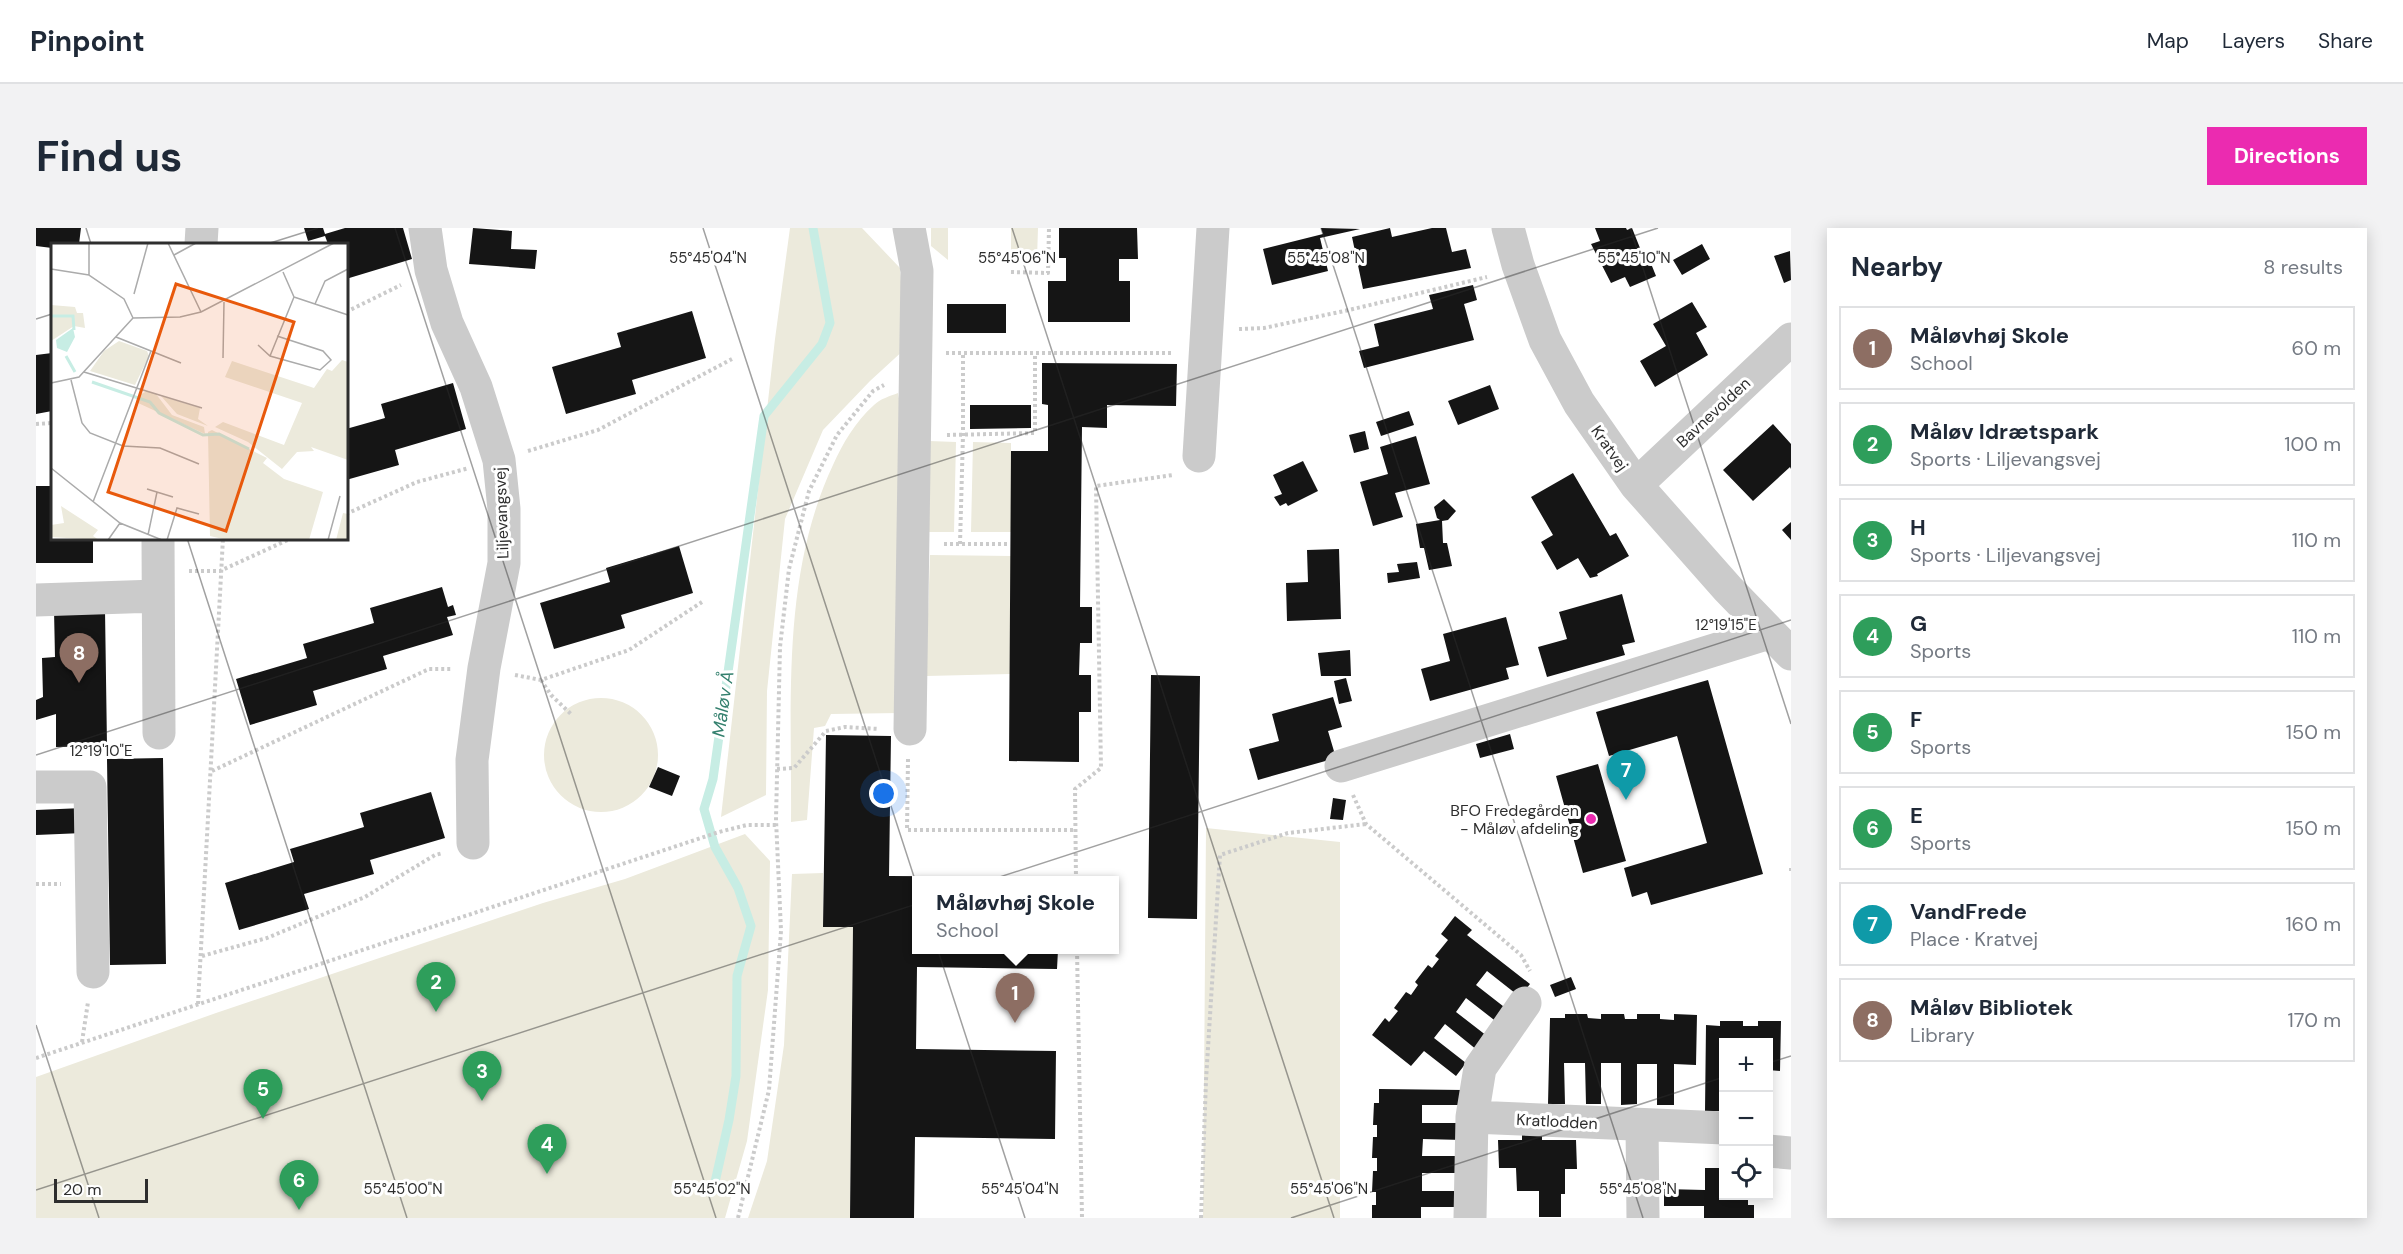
<!DOCTYPE html>
<html lang="en">
<head>
<meta charset="utf-8">
<style>
	body { margin:0; font-family:"DM Sans",sans-serif; background:#f2f2f3; color:#1f2937 }
	.controls { position:absolute; right:18px; bottom:18px; display:grid; overflow:hidden; border-radius:0px; box-shadow:0 3px 15px #0003 }
	.controls button { width:54px; height:54px; display:grid; place-items:center; padding:0; border:0; border-bottom:2px solid #e0e1e3; background:#fff; color:#1f2937; font:30px sans-serif }
	.scale { position:absolute; left:18px; bottom:15px; width:94px; box-sizing:border-box; padding-left:6px; border:3px solid #2e2e2e; border-top:0; font-size:16px; line-height:21px; white-space:nowrap; color:#2e2e2e; -webkit-text-stroke:4px #fff; paint-order:stroke }
	.you { position:absolute; left:848px; top:566px; width:21px; height:21px; margin:-15px; border:4px solid #fff; border-radius:50%; background:#1a73e8; box-shadow:0 0 0 9px #1a73e833 }
	.badge { display:grid; place-items:center; width:39px; height:39px; border-radius:50%; background:#eb2bb0; color:#fff; font-size:20px; font-weight:700 }
	.pin { position:absolute; translate:-50% -50px; filter:drop-shadow(0 2px 3px #0008) }
	.pin::after { content:''; position:absolute; top:32px; width:21px; height:18px; background:inherit; clip-path:polygon(0 0,100% 0,50% 100%) }
	.popup { position:absolute; left:876px; top:648px; width:207px; height:78px; box-sizing:border-box; display:grid; place-content:center; border-radius:0px; background:#fff; filter:drop-shadow(0 2px 4px #0005); font-size:20px; white-space:nowrap; color:#747a83 }
	.popup b { font-size:22px; color:#1f2937 }
	.popup::after { content:''; position:absolute; left:50%; top:100%; margin-left:-12px; border:12px solid transparent; border-top-color:#fff }
	.list { margin:0; padding:0; list-style:none }
	h2 { display:flex; justify-content:space-between; align-items:center; height:78px; margin:0; padding:0 24px; font-size:26px }
	h2 small { font-size:20px; font-weight:400; color:#747a83 }
	.list li { display:grid; grid-template-columns:39px 1fr auto; gap:18px; align-items:center; box-sizing:border-box; height:84px; margin:0 12px 12px; padding:0 12px; border:2px solid #e0e1e3; border-radius:0px }
	.list b { display:block; font-size:22px; white-space:nowrap }
	.list p { margin:0; font-size:20px; white-space:nowrap; color:#747a83 }
	.list em { font-size:20px; font-style:normal; color:#747a83 }
	.icon { flex:none; width:33px; height:33px; fill:none; stroke:currentColor; stroke-width:2; stroke-linecap:round; stroke-linejoin:round }
	.map { position:relative; flex:none; width:1755px; height:990px; overflow:hidden; border-radius:0px }
	header { display:flex; align-items:center; gap:36px; box-sizing:border-box; height:84px; padding:0 30px; background:#fff; border-bottom:2px solid #e0e1e3 }
	header strong { font-size:28px }
	nav { display:flex; gap:33px; margin-inline-start:auto; font-size:21px }
	.intro { display:flex; align-items:center; justify-content:space-between; box-sizing:border-box; height:144px; padding:0 36px }
	h1 { margin:0; font-size:42px }
	.button { padding:15px 27px; border-radius:0px; background:#eb2bb0; color:#fff; font-size:21px; font-weight:700 }
	main { display:flex; gap:36px; padding:0 36px }
	aside { flex:1; background:#fff; border-radius:0px; box-shadow:0 3px 15px #0003 }
	.map>svg:first-child { display:block }
</style>
</head>
<body>
<header>
<strong>Pinpoint</strong>
<nav><a>Map</a><a>Layers</a><a>Share</a></nav>
</header>
<div class="intro"><h1>Find us</h1><a class="button">Directions</a></div>
<main>
<div class="map">
<svg width="1755" height="990" viewBox="0 0 1755 990">
	<rect width="100%" height="100%" fill="#fff"/>
	<path fill="#eceadc" d="M754 0H826L864 40 870 120 834 153 787 202 749 291 731 463 730 567 685 589 739 111Z
		M895 0H912V32L895 18Z
		M975 0H1002L1001 31H975Z
		M862 165 870 212 864 485 795 486 789 498 778 500 771 592 755 594C756 474 745 348 797 237 807 215 819 194 838 177 844 171 854 168 862 165Z
		M893 213 920 214 918 304H892Z
		M937 214 975 215V304H935Z
		M894 327 975 328 974 446 890 448Z
		M508 527a57 57 0 1 1 114 0a57 57 0 1 1-114 0Z
		M1170 600 1304 614V990H1167Z
		M709 606 734 633 732 762 711 913 689 990H0V849L180 785 507 675 589 651Z
		M787 645V699H817L814 990H712L731 933 748 817 756 646Z"/>
	<g fill="none" stroke-linecap="round" stroke-linejoin="round">
		<path stroke="#c7ede4" stroke-width="9" d="M677 963 693 892 700 848 701 748 715 698 702 660 679 619 668 581 677 551 728 188 786 116 794 95 777 0"/>
	</g>
	<path fill="#151515" d="M0 0H45L43 16H16V20L0 18Z
		M268 0H287L289 6 309 0H367L376 31 310 51V16H292L289 8 272 13Z
		M437 0 476 3 475 21 501 22 499 41 433 36Z
		M1023 0H1101L1102 31H1083V53H1094V94H1012V53H1030V30H1023Z
		M1285 0 1324 1 1284 10 1292 43 1236 57 1227 21 1287 6Z
		M1354 0 1356 9 1396 0H1410L1416 24 1430 21 1435 40 1327 61 1316 9Z
		M1559 0H1590L1591 2 1596 0 1610 35 1614 33 1620 48 1594 59 1589 49 1575 55 1555 16 1564 13Z
		M1666 16 1674 31 1646 47 1637 32Z
		M1754 23 1755 52 1748 55 1738 28Z
		M1437 57 1441 72 1428 76 1438 112 1328 140 1323 123 1343 118 1338 96 1397 81 1393 67Z
		M1656 74 1671 99 1660 105 1672 127 1619 159 1604 133 1630 118 1617 96Z
		M911 76H970V105H911Z
		M656 83 670 130 596 152 600 166 530 186 516 139 585 119 581 105Z
		M16 125V183L0 186V127Z
		M1006 135 1141 136 1140 178 1071 177V200L1046 199 1044 379H1056V415H1044L1043 447H1055V484H1043V534L973 533 975 223H1012V177L1006 176Z
		M417 155 430 201 359 222 363 237 310 252V201L349 190 345 176Z
		M1454 157 1463 181 1422 197 1412 173Z
		M934 177H995V200L934 201Z
		M1373 183 1378 197 1345 208 1340 194Z
		M1737 196 1755 216V241L1754 239 1717 273 1687 242Z
		M1329 203 1333 221 1318 225 1313 207Z
		M1380 208 1394 256 1359 265 1367 289 1337 298 1324 254 1352 246 1344 219Z
		M1267 233 1282 263 1252 278 1250 275 1244 278 1238 269 1246 266 1237 247Z
		M1537 245 1574 308 1580 305 1593 328 1561 346 1562 348 1554 350 1542 330 1521 342 1505 314 1517 307 1495 269Z
		M0 258H16V310H57V335H0Z
		M1408 271 1420 283 1412 292 1406 293 1407 315H1411L1416 338 1393 342 1388 320H1384L1380 296 1404 292 1401 290 1398 279Z
		M1755 294V312L1746 302Z
		M643 318 657 365 585 387 589 400 518 421 504 375 574 354 570 340Z
		M1303 321 1305 391 1251 393 1250 355 1272 354 1271 322Z
		M1381 334 1384 350 1352 355 1351 345 1363 344 1361 336Z
		M406 359 412 379 417 377 420 387 411 389 417 407 347 428 351 441 277 463 281 477 214 497 200 451 271 430 267 416 338 395 334 380Z
		M1586 366 1599 414 1586 417 1589 427 1511 449 1502 419 1531 411 1523 384Z
		M18 382H69L71 518 20 519V486L0 492V472L7 469 6 430 19 429Z
		M1470 389 1483 437 1470 440 1473 451 1394 473 1385 441 1414 433 1407 406Z
		M1314 422 1315 448H1285L1282 425Z
		M1115 447 1164 448 1161 691 1112 690Z
		M1310 450 1316 473 1303 476 1298 453Z
		M1672 452 1727 646 1615 677 1611 664 1596 669 1588 640 1671 615 1641 508 1573 528 1560 484Z
		M1297 469 1306 499 1292 503 1300 530 1222 552 1213 521 1243 513 1236 486Z
		M1474 506 1478 521 1444 530 1440 516Z
		M790 507 855 508 853 648 1022 649V652H880V722H1022L1021 741 881 739 880 821 1020 823 1019 911 879 909 878 990H814L817 699H787Z
		M127 530 130 736 74 737 71 531Z
		M1562 536 1590 633 1547 645 1520 548Z
		M622 539 644 548 636 568 613 559Z
		M395 564 409 610 334 632 338 646 268 666 273 681 203 702 189 655 258 634 254 621 328 599 324 585Z
		M1297 570 1310 572 1307 592 1294 591Z
		M47 580V605L0 607V582Z
		M1419 688 1436 702 1431 707 1494 756 1484 769 1451 743 1440 757 1472 782 1462 795 1430 770 1420 784 1451 808 1441 822 1409 796 1398 810 1430 835 1420 848 1388 823 1375 838 1336 807 1349 790 1353 794 1362 783 1358 780 1370 764 1375 767 1382 757 1379 754 1392 737 1396 740 1403 731 1399 728 1412 712 1405 706Z
		M1535 749 1540 761 1519 769 1514 757Z
		M1529 786H1551L1552 790 1565 791V786H1588L1589 791H1601V786H1624V791L1638 792V786L1661 787 1660 837 1638 836V877H1621V836H1601V876L1585 877V835H1565V876H1550L1549 835H1528L1529 876H1512L1514 790H1529Z
		M1684 793H1707V798H1722V793H1745L1744 843 1732 842V814H1688L1685 883H1669L1670 797 1684 798Z
		M1343 861 1428 862 1429 877H1386V895H1427V912L1387 911 1386 928H1426L1427 945H1386V963H1426V979H1385V990H1336V977H1340V964H1336L1337 943H1341V930H1336L1337 909H1341V897H1337L1338 875H1343Z
		M1486 907H1506V912H1540L1541 941H1529V966H1525V989H1503V963H1481L1480 940H1463L1462 912H1486Z
		M1669 940H1688V968H1712V977H1718V990H1668V978H1628V961L1669 962Z"/>
	<g fill="none" stroke-linecap="round" stroke-linejoin="round">
		<path stroke="#cbcbcb" stroke-width="4" stroke-dasharray="3 3" stroke-linecap="butt" d="M975 44 1012 45 1013 0
			M310 84 365 57
			M1203 101 1228 100 1313 82 1451 49
			M910 125H1137
			M0 196 16 195
			M911 207 999 205V126
			M492 223 562 202 696 131
			M310 286 381 254 433 240
			M908 316H971
			M924 316 927 207V125
			M153 343H184L256 310
			M479 447 505 452 593 422 666 374
			M505 452 515 467 536 487
			M872 531 871 602H1039
			M741 541 758 540 790 503 809 499 843 501
			M176 543 393 441H416
			M1317 567 1330 596 1485 727 1494 743
			M1755 640V643
			M1040 652 1039 561 1065 540 1060 258 1137 247
			M0 656H25
			M1041 722 1046 990
			M166 728 231 710 329 669 399 627 407 625
			M162 776 187 310
			M46 814 52 774
			M0 830 683 604 711 597H740
			M702 990 733 862 745 703 740 591 744 419 753 341 773 263 801 207 837 163 848 157
			M1165 990 1170 852 1184 627 1252 605 1330 596"/>
		<path stroke="#cbcbcb" stroke-width="33" d="M389 0 395 42 411 95 440 159 463 232 468 281V335L448 440 436 532 437 615
			M873 0 881 43 874 501
			M1472 0 1482 37 1509 112 1543 175 1600 257 1692 361 1755 426
			M165 16 166 0
			M1163 228 1177 0
			M1600 257 1755 111
			M122 310 123 505
			M0 372 121 368
			M1305 538 1733 405
			M0 559H54L57 744
			M1436 889 1688 900
			M1606 897 1607 990
			M1732 923 1755 925
			M1434 990 1436 889 1444 840 1489 775"/>
	</g>
	<path fill="none" stroke="#2e2e2e" stroke-width="1.5" stroke-opacity="0.45" d="M50 0 55 16M359 0 680 990M667 0 989 990M976 0 1298 990M1285 0 1607 990M1594 0 1755 496M231 16 282 0M0 91 16 86M151 310 371 990M0 527 1622 0M0 797 63 990M1732 835 1755 828M0 962 1755 392M1255 990 1688 849"/>
	<circle fill="#eb2bb0" stroke="#fff" stroke-width="2" cx="1555" cy="591" r="6"/>
	<g text-anchor="middle" stroke-width="6" stroke-linejoin="round" paint-order="stroke">
		<g font-size="16" fill="#2e2e2e" stroke="#fff">
			<text transform="translate(1677 184) rotate(-43)" y="6">Bavnevolden</text>
			<text transform="translate(1574 220) rotate(55)" y="6">Kratvej</text>
			<text transform="translate(465 285) rotate(-92)" y="6">Liljevangsvej</text>
			<text transform="translate(1521 893) rotate(3)" y="6">Kratlodden</text>
		</g>
		<g font-size="16" fill="#2e2e2e" stroke="#fff" text-anchor="end">
			<text x="1543" y="588">BFO Fredegården<tspan x="1543" dy="18">- Måløv afdeling</tspan></text>
		</g>
		<g font-size="18" font-style="italic" fill="#34806e" stroke="#fff">
			<text transform="translate(687 476) rotate(-82)" y="6">Måløv Å</text>
		</g>
	</g>
	<g transform="translate(15 15)">
		<rect width="297" height="297" fill="#fff"/>
		<path d="M0 62 24 64 26 70H32L34 85 23 83 0 98ZM68 98 96 108 98 113 84 142 39 128 53 108ZM291 117 297 119V217L260 204 263 208 246 209 231 226 197 199 164 184 172 179 233 202 251 160 174 134 181 118 263 145 276 126 281 128ZM96 148 105 151 121 172 153 184 154 191 85 159 87 153ZM110 153 149 165 147 176 157 183 126 171ZM161 187 216 215 212 220 233 236 272 249 258 297H176L159 293 157 189ZM10 263 47 287 42 293 48 297 0 294V282L13 280ZM292 270 297 271V297H285Z" fill="#eceadc"/>
		<path d="M22 85 24 94 16 109 6 105 5 97Z" fill="#c7ede4"/>
		<path fill="none" stroke="#c7ede4" stroke-width="3" d="M0 73H22L23 87M15 113 24 129M41 139 99 159 108 170 152 192 168 191 198 206"/>
		<path fill="none" stroke="#ababab" stroke-width="1.5" d="M38 0V32L73 56 82 75M117 0 150 69M123 12 145 0M0 26 38 32M83 51 97 0M243 54 297 72M264 61 274 38 297 26M65 94 130 120M207 102 219 113 269 127 280 117 272 108 226 93M219 113 243 54 232 29M172 115 173 59M33 129 151 165M20 137 31 180 39 190 72 203 109 205 148 221M0 140 28 134 82 75 129 74 150 69 283 0M0 225 69 280 111 297M96 246 122 254M42 259 100 108M97 292 106 249M57 297 69 280M116 297 126 265 148 271M277 297 289 253"/>
		<path fill="#e8590c" fill-opacity="0.15" stroke="#e8590c" stroke-width="3" d="M125 41 243 79 175 288 57 249Z"/>
		<rect width="297" height="297" fill="none" stroke="#2e2e2e" stroke-width="3"/>
	</g>
	<g font-size="15" text-anchor="middle" fill="#2e2e2e" stroke="#fff" stroke-width="6" stroke-linejoin="round" paint-order="stroke">
		<text x="672" y="35">55°45'04"N</text>
		<text x="981" y="35">55°45'06"N</text>
		<text x="1290" y="35">55°45'08"N</text>
		<text x="1598" y="35">55°45'10"N</text>
		<text x="1690" y="402">12°19'15"E</text>
		<text x="65" y="528">12°19'10"E</text>
		<text x="367" y="966">55°45'00"N</text>
		<text x="676" y="966">55°45'02"N</text>
		<text x="984" y="966">55°45'04"N</text>
		<text x="1293" y="966">55°45'06"N</text>
		<text x="1602" y="966">55°45'08"N</text>
	</g>
</svg>
<div class="controls">
<button>+</button>
<button>−</button>
<button><svg class="icon" aria-label="locate" viewBox="0 0 24 24"><circle cx="12" cy="12" r="6"/><path d="M12 2v4M12 18v4M2 12h4M18 12h4"/></svg></button>
</div>
<div class="scale">20 m</div>
<div class="you"></div>
<div class="pin badge" style="left:979px;top:795px;background:#8d6e63">1</div>
<div class="popup"><b>Måløvhøj Skole</b>School</div>
<div class="pin badge" style="left:400px;top:784px;background:#2e9e5b">2</div>
<div class="pin badge" style="left:446px;top:873px;background:#2e9e5b">3</div>
<div class="pin badge" style="left:511px;top:946px;background:#2e9e5b">4</div>
<div class="pin badge" style="left:227px;top:891px;background:#2e9e5b">5</div>
<div class="pin badge" style="left:263px;top:982px;background:#2e9e5b">6</div>
<div class="pin badge" style="left:1590px;top:572px;background:#0f9aa8">7</div>
<div class="pin badge" style="left:43px;top:455px;background:#8d6e63">8</div>
</div>
<aside>
<h2>Nearby<small>8 results</small></h2>
<ul class="list">
<li><span class="badge" style="background:#8d6e63">1</span><div><b>Måløvhøj Skole</b><p>School</p></div><em>60 m</em></li>
<li><span class="badge" style="background:#2e9e5b">2</span><div><b>Måløv Idrætspark</b><p>Sports · Liljevangsvej</p></div><em>100 m</em></li>
<li><span class="badge" style="background:#2e9e5b">3</span><div><b>H</b><p>Sports · Liljevangsvej</p></div><em>110 m</em></li>
<li><span class="badge" style="background:#2e9e5b">4</span><div><b>G</b><p>Sports</p></div><em>110 m</em></li>
<li><span class="badge" style="background:#2e9e5b">5</span><div><b>F</b><p>Sports</p></div><em>150 m</em></li>
<li><span class="badge" style="background:#2e9e5b">6</span><div><b>E</b><p>Sports</p></div><em>150 m</em></li>
<li><span class="badge" style="background:#0f9aa8">7</span><div><b>VandFrede</b><p>Place · Kratvej</p></div><em>160 m</em></li>
<li><span class="badge" style="background:#8d6e63">8</span><div><b>Måløv Bibliotek</b><p>Library</p></div><em>170 m</em></li>
</ul>
</aside>
</main>
</body>
</html>
